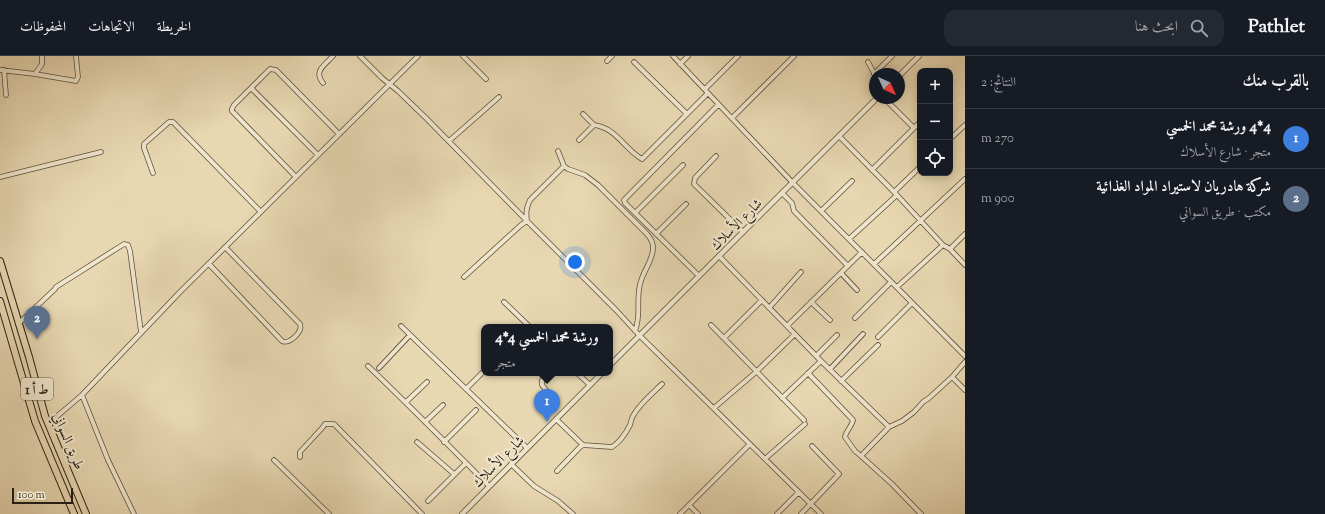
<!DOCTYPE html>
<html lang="ar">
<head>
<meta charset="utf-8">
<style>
	body { margin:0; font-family:"Sorts Mill Goudy",Amiri,serif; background:#242831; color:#f1f3f6; direction:rtl }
	.controls { position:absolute; right:12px; top:12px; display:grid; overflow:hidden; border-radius:8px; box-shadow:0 2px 10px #0003 }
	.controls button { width:36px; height:36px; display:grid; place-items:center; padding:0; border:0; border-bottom:1px solid #363941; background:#171b24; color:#f1f3f6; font:20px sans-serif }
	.compass { position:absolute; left:869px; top:12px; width:36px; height:36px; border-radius:50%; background:#171b24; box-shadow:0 2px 10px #0003; rotate:135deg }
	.scale { position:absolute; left:12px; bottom:10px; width:61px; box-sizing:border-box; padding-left:4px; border:2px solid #2a2013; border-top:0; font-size:11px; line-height:14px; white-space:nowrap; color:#2a2013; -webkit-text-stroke:3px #f0e6cd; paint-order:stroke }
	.you { position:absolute; left:575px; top:206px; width:14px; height:14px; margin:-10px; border:3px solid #fff; border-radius:50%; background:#1a73e8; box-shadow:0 0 0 6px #1a73e833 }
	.badge { display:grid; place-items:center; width:26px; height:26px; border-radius:50%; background:#2563eb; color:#fff; font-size:13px; font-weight:700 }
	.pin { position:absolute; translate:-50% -33px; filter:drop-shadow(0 1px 2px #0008) }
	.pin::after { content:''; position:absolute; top:21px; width:14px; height:12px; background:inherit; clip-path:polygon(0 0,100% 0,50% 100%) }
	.popup { position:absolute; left:481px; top:268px; width:132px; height:52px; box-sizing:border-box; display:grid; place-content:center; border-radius:8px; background:#171b24; filter:drop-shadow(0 1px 3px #0005); font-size:13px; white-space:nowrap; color:#9ea1a6 }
	.popup b { font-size:15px; color:#f1f3f6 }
	.popup::after { content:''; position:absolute; left:50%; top:100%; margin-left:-8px; border:8px solid transparent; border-top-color:#171b24 }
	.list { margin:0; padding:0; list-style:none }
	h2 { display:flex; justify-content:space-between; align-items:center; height:52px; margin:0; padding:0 16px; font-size:17px }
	h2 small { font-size:13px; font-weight:400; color:#9ea1a6 }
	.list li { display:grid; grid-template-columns:26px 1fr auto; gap:12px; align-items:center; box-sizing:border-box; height:60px; padding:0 16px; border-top:1px solid #363941 }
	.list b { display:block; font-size:15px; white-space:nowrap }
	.list p { margin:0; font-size:13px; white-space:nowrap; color:#9ea1a6 }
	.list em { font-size:13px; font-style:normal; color:#9ea1a6 }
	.icon { flex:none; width:22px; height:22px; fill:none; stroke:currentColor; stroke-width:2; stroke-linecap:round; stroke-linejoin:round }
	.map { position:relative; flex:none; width:965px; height:458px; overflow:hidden; direction:ltr }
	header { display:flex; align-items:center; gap:24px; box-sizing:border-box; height:56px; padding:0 20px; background:#171b24; border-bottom:1px solid #363941 }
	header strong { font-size:19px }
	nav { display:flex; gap:22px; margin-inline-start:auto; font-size:14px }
	.search { width:280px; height:36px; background:#242831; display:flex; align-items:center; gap:10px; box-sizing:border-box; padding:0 14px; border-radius:12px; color:#9ea1a6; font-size:15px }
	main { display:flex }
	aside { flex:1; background:#171b24 }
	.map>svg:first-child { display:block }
</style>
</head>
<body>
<header>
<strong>Pathlet</strong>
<div class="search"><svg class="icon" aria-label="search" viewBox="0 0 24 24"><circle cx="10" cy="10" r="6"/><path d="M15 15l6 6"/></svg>ابحث هنا</div>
<nav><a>الخريطة</a><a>الاتجاهات</a><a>المحفوظات</a></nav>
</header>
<main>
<aside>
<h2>بالقرب منك<small>النتائج: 2</small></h2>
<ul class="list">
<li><span class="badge" style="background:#3f7fe0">1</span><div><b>4*4 ورشة محمد الخمسي</b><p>متجر · شارع الأسلاك</p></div><em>270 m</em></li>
<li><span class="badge" style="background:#5c6f8a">2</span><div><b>شركة هادريان لاستيراد المواد الغذائية</b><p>مكتب · طريق السواني</p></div><em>900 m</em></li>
</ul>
</aside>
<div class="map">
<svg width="965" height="458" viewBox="0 0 965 458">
	<rect width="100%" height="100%" fill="#e8d8b2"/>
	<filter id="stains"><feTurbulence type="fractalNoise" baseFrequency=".005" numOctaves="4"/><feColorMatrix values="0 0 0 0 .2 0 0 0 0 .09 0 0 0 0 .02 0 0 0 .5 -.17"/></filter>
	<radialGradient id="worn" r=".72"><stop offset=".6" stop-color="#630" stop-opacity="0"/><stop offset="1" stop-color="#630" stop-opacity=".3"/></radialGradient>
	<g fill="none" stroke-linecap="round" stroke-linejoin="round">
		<defs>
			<path id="minor" d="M360 0 382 22 398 35 426 62 527 165 521 169 464 221
				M463 0 486 23
				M673 0 793 127 965 300
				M607 5 612 0
				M634 6 687 58
				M868 6 875 19
				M680 8 688 0
				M0 14 35 18 42 8V0
				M4 14 6 39
				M35 18 76 25 78 21 76 0
				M874 18 892 0
				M323 27C313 15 325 9 333 0
				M251 32 318 99
				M705 33 738 0
				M884 42 914 72
				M583 58 594 69
				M732 62 794 0
				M839 80 897 139 943 189 950 193 965 209
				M950 83 965 69
				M579 84 594 69C617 72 624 93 642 103L708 37
				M449 85 499 41
				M558 95 564 110 568 113 585 119 598 129 647 178C651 183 653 186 653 192 653 204 644 214 641 225 635 241 642 258 635 275
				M716 100 695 122 694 128 743 176
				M564 110 530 144C526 152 526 157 527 165L616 254 639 279 821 458
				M872 114 920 66
				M153 117 144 92V88L169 66H173L261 156
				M0 121 101 96
				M296 121 232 55V53L234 49 270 13 276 14 339 78
				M894 136 920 111
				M782 137 792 147 794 155 848 210
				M821 155 852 125
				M635 157 683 109
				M656 178 686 148
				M849 183 897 139
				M950 193 965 178
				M719 200 821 305 889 371
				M209 208 282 285C289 289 303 276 300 268L225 191
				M874 208 965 123
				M841 217 857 234
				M699 220 625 147 624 144 718 49
				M897 231 943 189
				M504 246 530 271
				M811 246 830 264
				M769 252 801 216
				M855 262 891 226
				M18 268 55 233 56 231 124 188 128 189 130 195 141 276
				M711 269 804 364
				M401 270 527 392
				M787 270 862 196
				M878 281 912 247
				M724 282 762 244
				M817 299 837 279
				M368 310C409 349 449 390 489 430
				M379 312 410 279
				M830 313 863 278
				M577 317 590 329
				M808 317 853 364C852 370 846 375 845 381L855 395 861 400 889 371 902 365 914 356 923 346 929 342 952 321 965 306
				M952 321 965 334
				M841 325 878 289
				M466 333 484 315
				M546 334 542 329V324L549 317
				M82 339 108 404 134 458
				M782 342 821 305
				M406 346 427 326
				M714 352 756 316 795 278
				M556 363 583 389
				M425 366 443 349
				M48 368 82 339 179 237 418 0
				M417 386 454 418
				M444 386 476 354
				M861 400 892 428 921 458
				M300 401V396L323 371 325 368H334L422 458
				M766 402 805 368
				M274 404 329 458
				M511 408 534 430 558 445 573 458
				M557 415 580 391 583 389 612 391C620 386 626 377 630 369 631 366 631 363 633 360 639 348 652 338 662 328
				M428 445 466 407
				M689 449 698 458
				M680 458 750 388
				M777 458 799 436
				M801 458 839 418 812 390"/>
			<path id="tertiary" d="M899 20 919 0
				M610 309 877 42
				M462 458 602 317"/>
			<path id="trunk" d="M0 205 29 301 45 360 86 458
				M0 245 35 365 74 458"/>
		</defs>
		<use href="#minor" stroke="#5a4e3b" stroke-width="5.5"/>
		<use href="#tertiary" stroke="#5a4e3b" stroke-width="6"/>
		<use href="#trunk" stroke="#2a2013" stroke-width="8"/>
		<use href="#minor" stroke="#f0e6cd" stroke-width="4"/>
		<use href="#tertiary" stroke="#f0e6cd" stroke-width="4.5"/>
		<use href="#trunk" stroke="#e8d8b2" stroke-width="6"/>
	</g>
	<g text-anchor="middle" stroke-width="4" stroke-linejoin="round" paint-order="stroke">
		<rect fill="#f0e6cd" stroke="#655b4b" stroke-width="1" x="21" y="322" width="32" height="22" rx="3"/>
		<g font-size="13" font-weight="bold" fill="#2a2013">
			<text x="37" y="338">ط أ 1</text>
		</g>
		<g font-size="14" fill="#2a2013" stroke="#f0e6cd">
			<text transform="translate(736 168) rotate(-45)" y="5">شارع الأسلاك</text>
			<text transform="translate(69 385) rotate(67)" y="5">طريق السواني</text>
			<text transform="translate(498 405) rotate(-45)" y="5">شارع الأسلاك</text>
		</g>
	</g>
	<rect width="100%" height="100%" filter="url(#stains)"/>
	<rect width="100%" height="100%" fill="url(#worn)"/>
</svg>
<div class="controls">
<button>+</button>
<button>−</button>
<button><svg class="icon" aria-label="locate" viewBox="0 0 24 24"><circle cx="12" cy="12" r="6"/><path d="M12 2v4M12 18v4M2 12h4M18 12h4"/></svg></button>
</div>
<svg class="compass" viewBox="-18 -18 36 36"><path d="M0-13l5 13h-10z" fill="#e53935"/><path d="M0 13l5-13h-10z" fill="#9ea1a6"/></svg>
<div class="scale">100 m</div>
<div class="you"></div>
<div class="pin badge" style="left:547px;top:366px;background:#3f7fe0">1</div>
<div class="popup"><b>4*4 ورشة محمد الخمسي</b>متجر</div>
<div class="pin badge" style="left:37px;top:283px;background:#5c6f8a">2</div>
</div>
</main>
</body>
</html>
